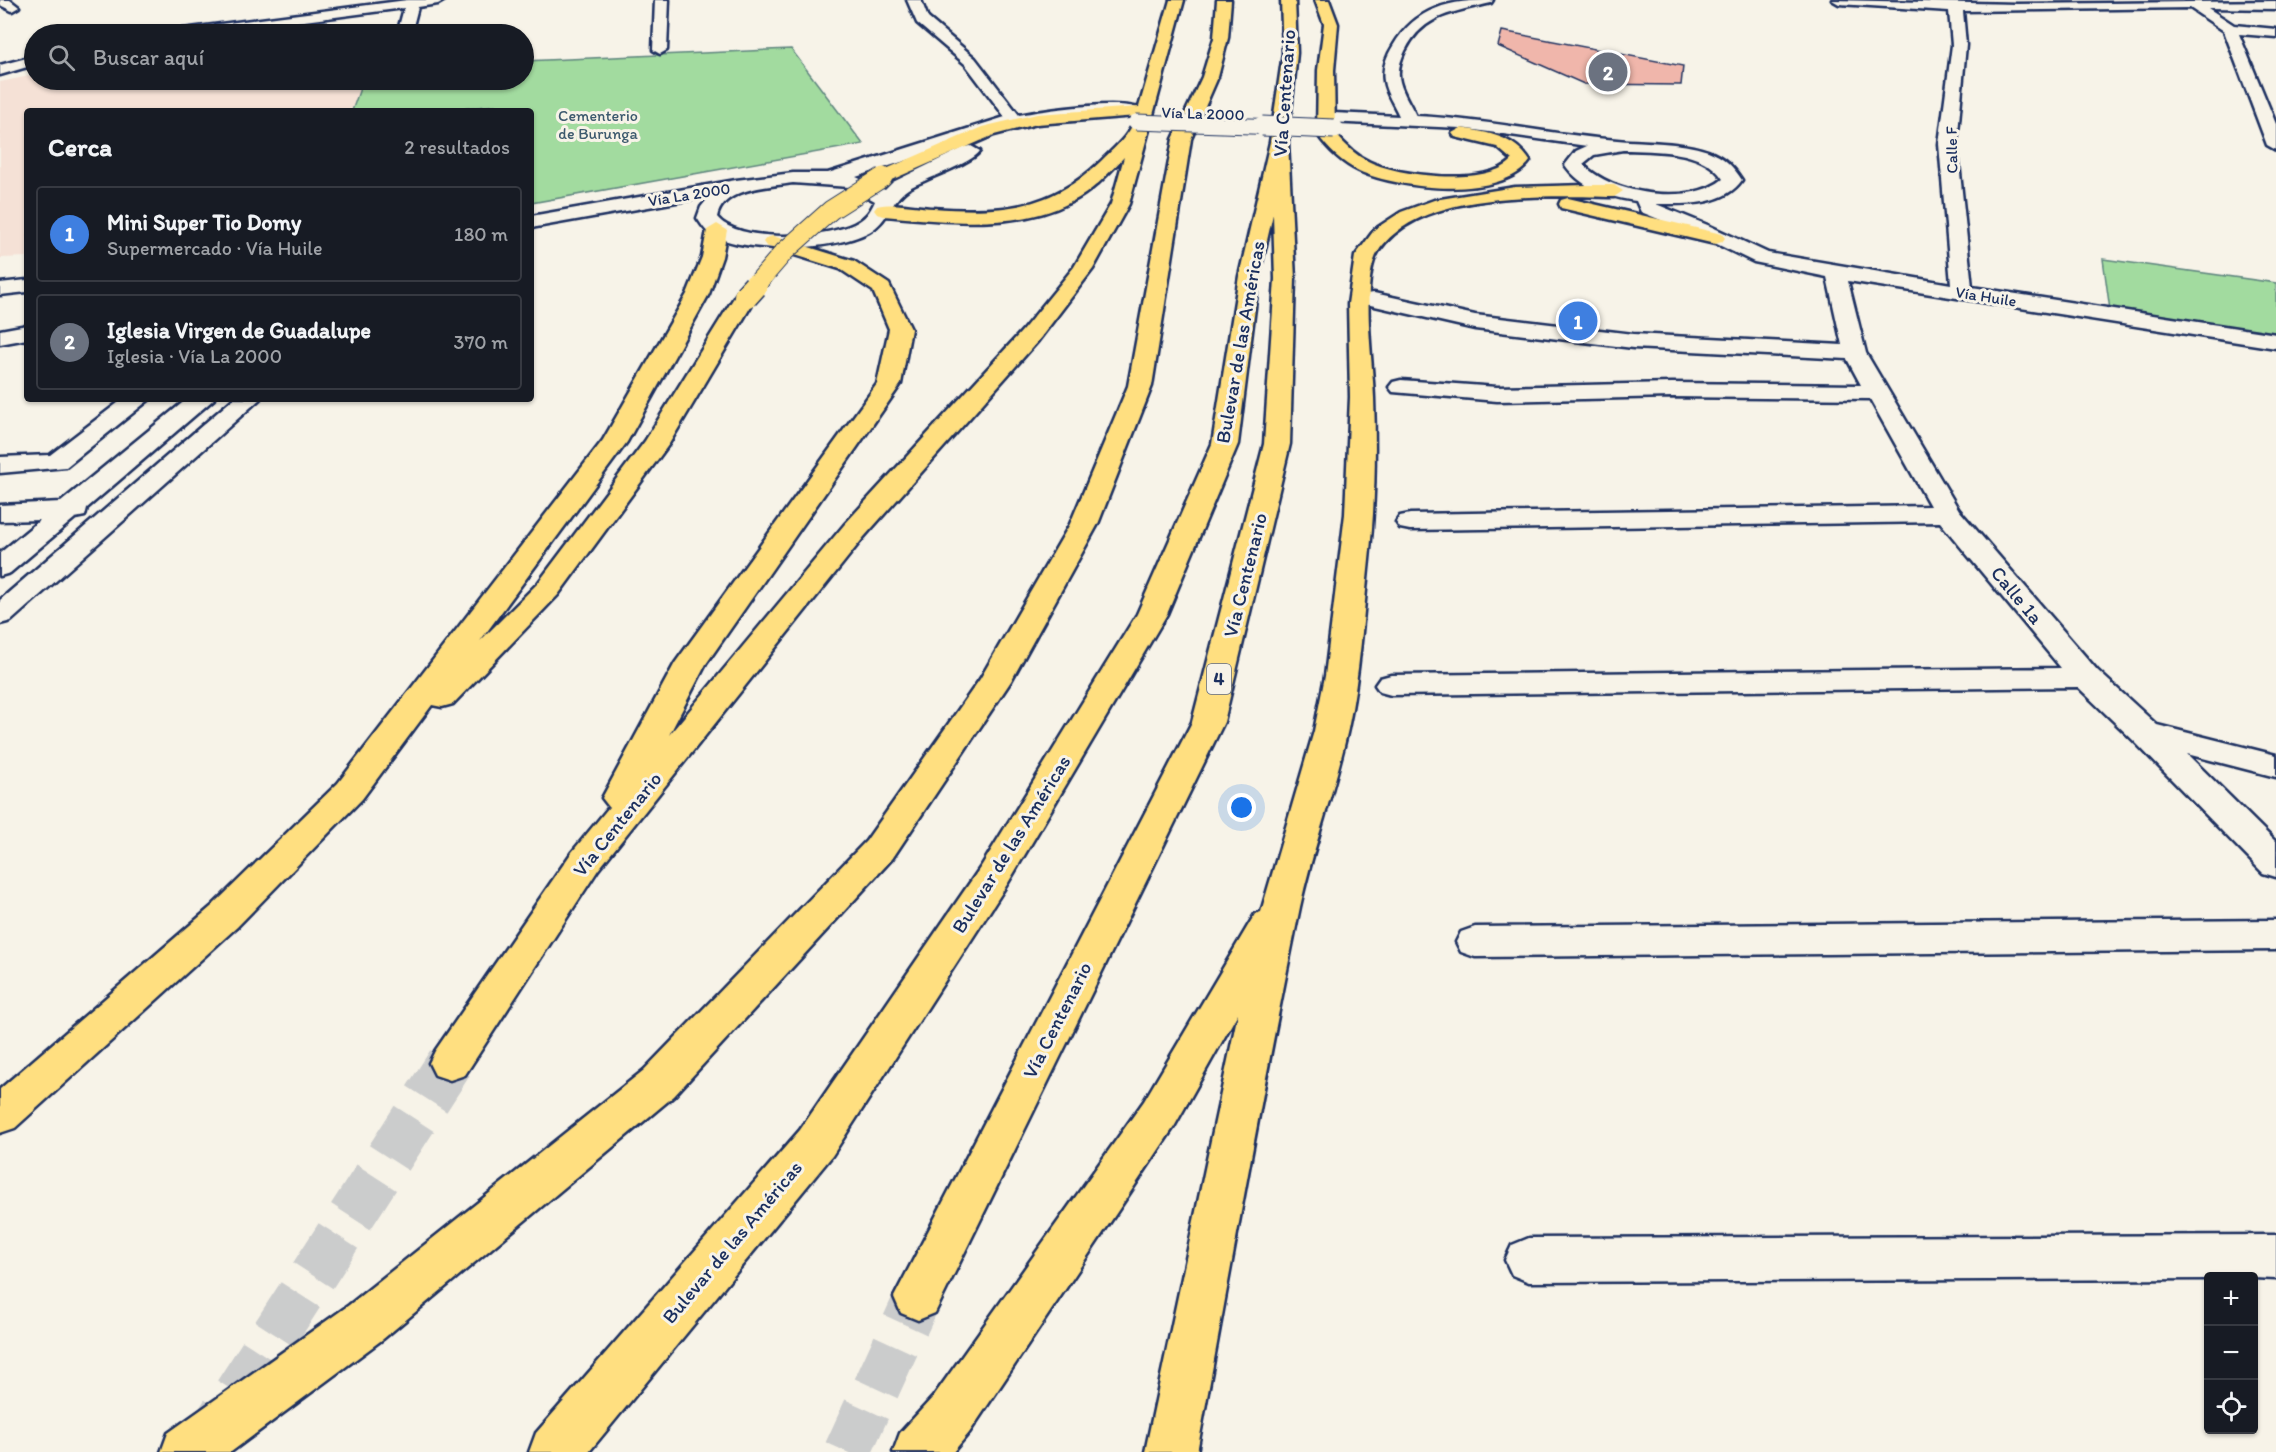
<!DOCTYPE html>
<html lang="es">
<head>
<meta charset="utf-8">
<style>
	body { margin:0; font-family:Itim,sans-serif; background:#20242c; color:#f1f3f6 }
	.controls { position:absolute; right:18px; bottom:18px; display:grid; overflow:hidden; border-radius:6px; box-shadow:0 2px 4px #0004 }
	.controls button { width:54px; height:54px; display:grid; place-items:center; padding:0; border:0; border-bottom:2px solid #363941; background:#171b24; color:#f1f3f6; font:30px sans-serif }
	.you { position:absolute; left:1242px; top:808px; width:21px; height:21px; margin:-15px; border:4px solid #fff; border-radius:50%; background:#1a73e8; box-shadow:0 0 0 9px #1a73e833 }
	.badge { display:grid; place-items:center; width:39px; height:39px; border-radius:50%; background:#d93025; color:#fff; font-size:20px; font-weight:700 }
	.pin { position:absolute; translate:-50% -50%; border:3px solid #fff; box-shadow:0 2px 6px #0006 }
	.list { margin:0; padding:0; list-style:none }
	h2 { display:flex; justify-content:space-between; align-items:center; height:78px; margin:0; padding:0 24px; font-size:26px }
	h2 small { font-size:20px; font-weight:400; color:#9ea1a6 }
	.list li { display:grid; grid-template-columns:39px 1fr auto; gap:18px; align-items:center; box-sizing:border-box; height:96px; margin:0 12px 12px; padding:0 12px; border:2px solid #363941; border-radius:6px }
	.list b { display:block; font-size:22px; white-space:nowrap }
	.list p { margin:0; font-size:20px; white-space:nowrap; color:#9ea1a6 }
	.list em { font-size:20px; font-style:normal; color:#9ea1a6 }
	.icon { flex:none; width:33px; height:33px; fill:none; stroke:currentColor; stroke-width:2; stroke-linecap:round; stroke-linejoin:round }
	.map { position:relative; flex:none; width:2276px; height:1452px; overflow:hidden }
	.search { position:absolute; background:#171b24; box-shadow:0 2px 4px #0004; left:24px; top:24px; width:510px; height:66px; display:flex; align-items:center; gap:15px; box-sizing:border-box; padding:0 21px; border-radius:33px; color:#9ea1a6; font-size:22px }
	.panel { position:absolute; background:#171b24; box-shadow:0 2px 4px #0004; left:24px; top:108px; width:510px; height:294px; border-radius:6px }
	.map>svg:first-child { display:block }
</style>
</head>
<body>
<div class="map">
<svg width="2276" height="1452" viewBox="0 0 2276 1452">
	<rect width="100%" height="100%" fill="#f7f3e8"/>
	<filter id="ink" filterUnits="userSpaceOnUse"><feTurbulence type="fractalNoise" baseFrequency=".0167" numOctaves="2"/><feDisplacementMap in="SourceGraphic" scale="12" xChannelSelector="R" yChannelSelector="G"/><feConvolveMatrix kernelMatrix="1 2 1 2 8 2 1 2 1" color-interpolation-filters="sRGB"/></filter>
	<g filter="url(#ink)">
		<path fill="#f5e1d6" d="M34 75V80H363L352 111H27V257L0 258V82Z"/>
		<path fill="#a2db9f" stroke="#5e857e" stroke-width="1.5" d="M791 49 863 144 531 203V111H495V105L441 111H352L363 80H524V61Z
			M2103 259 2276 283V337L2110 310Z"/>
		<path fill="#f0b6ab" stroke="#1b2f5e" stroke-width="1.5" d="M1502 31 1683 66 1681 85 1584 84 1498 46Z"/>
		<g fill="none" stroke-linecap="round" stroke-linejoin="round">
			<path stroke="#cbcccc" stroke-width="47" stroke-dasharray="47 23" stroke-linecap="butt" d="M199 1452 450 1063
				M847 1452 918 1297"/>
			<defs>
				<path id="minor" d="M0 0H10L19 7 12 11 0 5Z
					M407 0H445L438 4 418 7 411 34H397L404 8 204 34H168L175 30Z
					M655 0H669L667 50 660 54 653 50Z
					M907 0H921L928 18 975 58 1019 115C1039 111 1131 97 1142 111L1134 116 1070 118 1007 127 856 177 885 190 893 182 965 147 971 146 980 151C971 164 924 179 908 189 890 201 888 222 869 232 833 251 748 254 712 235 706 232 701 224 697 218L701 207 710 196 531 228V216L736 180 793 173H828L1005 117 965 64 917 23ZM793 183 849 187 875 201C870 212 865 219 854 224 825 238 738 244 717 217 723 187 769 187 793 183Z
					M1493 0 1491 3C1455 12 1423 14 1405 51 1400 61 1397 71 1400 82 1403 94 1411 105 1416 116 1484 119 1549 134 1617 140 1647 143 1678 141 1708 151 1724 157 1733 166 1742 180 1723 207 1684 204 1656 204L1710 226 1768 253 1951 284 1939 144 1952 45 1949 11 1839 4 1832 0 2016 4 2276 1V9L2208 8 2234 25 2276 29V37L2239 34 2276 124V150L2267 145 2224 31 2190 8 1963 11 1966 45 1957 144 1972 287 2276 334V348L1848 281 1866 353 1959 510 2097 670 2157 725 2276 755V777L2187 754 2276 842V877L2263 873 2134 741 2078 687 1391 695 1380 692 1375 685 1380 678 1391 675 2061 668 1940 522 1410 530 1400 528 1396 522 1400 516 1410 514 1930 506 1870 399 1672 397 1497 401 1393 392 1389 387 1393 382 1401 380 1497 387 1672 383 1861 385 1847 359 1633 348 1475 329 1366 304 1363 299 1366 294 1374 293 1475 315 1633 334 1842 345 1827 277 1754 262 1696 234 1641 212 1636 201C1608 197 1581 188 1565 165L1576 151 1587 146 1461 128 1327 122 1325 118 1327 114 1333 113 1399 116C1394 104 1386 94 1384 81 1382 69 1386 57 1393 46 1416 7 1451 0 1493 0ZM1623 150C1655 151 1704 149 1723 179 1691 206 1611 195 1583 164L1594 155Z
					M34 56V65L0 75V65Z
					M27 280V292L0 295V283Z
					M27 325V339L0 344V330Z
					M123 399H150L66 467 0 473V457L50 455Z
					M187 399H214L87 508 85 516 75 518 10 573 0 576V553L40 520 0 521V505L61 502Z
					M233 399H260L11 621 0 624V600Z
					M2276 920V950L1475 957 1461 952 1456 942 1461 932 1475 927Z
					M2276 1235V1279L2208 1276V1279L1529 1282 1512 1275 1505 1260 1512 1245 1529 1238Z"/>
				<path id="highway" d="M1170 0H1184L1129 204 1093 269 1038 341 864 537 598 870 465 1075 450 1080 435 1075 429 1063 435 1051 572 852 609 807 602 798 675 663 877 384 889 329 873 291 840 269 766 246 763 242 766 238 773 236 854 261 889 284 911 329 901 384 706 664 669 735 844 525 1022 331 1074 267 1111 204 1124 157C1108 174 1092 192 1071 202 1016 231 944 221 884 216L877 214 874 210 877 206C894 202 915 207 933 208 999 213 1050 210 1100 162 1114 148 1131 135 1136 116L1037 124 994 135 889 181H877L874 177 877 173 982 127 1037 114 1139 107Z
					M1217 0H1231L1228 38 1218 77 1191 139 1152 386 1098 524 1011 681 892 859 674 1096 383 1339 231 1452H161L168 1433 349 1305 644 1070 866 841 980 679 1070 524 1128 386 1173 139 1202 77 1214 38Z
					M1281 0H1295L1297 53 1288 142 1295 279 1290 444 1224 722 935 1313 918 1320 901 1313 894 1297 1192 722 1264 444 1275 279 1273 214 1259 276 1238 444 1167 614 1008 883 832 1156 589 1452H529L536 1433 800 1130 982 865 1137 614 1212 444 1239 276 1270 142 1283 53Z
					M1315 0H1329L1338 24 1334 70 1335 133C1345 145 1356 156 1370 162 1399 176 1488 187 1512 160L1497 147 1455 137 1452 133 1461 128C1489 133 1514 136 1530 161 1502 201 1398 189 1359 171 1342 163 1328 149 1317 134L1318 70 1324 24Z
					M1586 185H1614L1623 191 1614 197C1548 196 1419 189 1378 252 1360 281 1373 362 1374 398 1376 452 1375 507 1369 560 1363 616 1360 674 1348 729 1335 789 1313 847 1300 907 1262 1088 1231 1270 1197 1452H1145L1238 1013 1174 1127 969 1433 953 1452H893L900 1433 933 1397 1144 1101 1255 914 1261 912 1314 731 1325 676 1345 514 1350 397 1348 304 1355 256 1375 229 1401 212 1434 200 1515 187Z
					M1568 198 1722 234 1725 238 1722 242 1715 244 1561 208 1559 204 1561 200Z
					M717 224 727 230 722 257 709 294 627 442 480 641 538 583 645 441 738 291H754L757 296 669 444 558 595 453 704 442 707 432 705 362 799 237 927 15 1128 0 1133V1089L211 907 338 783 603 440 687 294 702 257 707 230Z"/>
			</defs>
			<use href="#minor" stroke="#1b2f5e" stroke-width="5"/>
			<use href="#highway" stroke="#1b2f5e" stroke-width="5"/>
			<use href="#minor" fill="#f7f3e8" fill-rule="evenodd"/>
			<use href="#highway" fill="#ffdf80" fill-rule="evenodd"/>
			<defs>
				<path id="minor-bridge-far1" d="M1136 122 1305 128"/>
				<path id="minor-bridge" d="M1262 126 1334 129"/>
				<path id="highway-bridge-far1" d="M753 288 785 251 831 210 883 177"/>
				<path id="highway-bridge" d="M746 296 755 286"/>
			</defs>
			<use href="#minor-bridge-far1" stroke="#1b2f5e" stroke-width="17" stroke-linecap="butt"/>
			<use href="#minor-bridge" stroke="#1b2f5e" stroke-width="21" stroke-linecap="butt"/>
			<use href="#highway-bridge-far1" stroke="#1b2f5e" stroke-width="21" stroke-linecap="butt"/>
			<use href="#highway-bridge" stroke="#1b2f5e" stroke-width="27" stroke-linecap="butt"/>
			<use href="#minor-bridge-far1" stroke="#f7f3e8" stroke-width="15"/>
			<use href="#minor-bridge" stroke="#f7f3e8" stroke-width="19"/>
			<use href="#highway-bridge-far1" stroke="#ffdf80" stroke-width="19"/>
			<use href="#highway-bridge" stroke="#ffdf80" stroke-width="24"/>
		</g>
	</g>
	<g text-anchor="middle" stroke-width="6" stroke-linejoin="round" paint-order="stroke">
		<g font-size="16" fill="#1b2f5e" stroke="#f7f3e8">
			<text transform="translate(1203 113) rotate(2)" y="6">Vía La 2000</text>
			<text transform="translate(1951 150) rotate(-91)" y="6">Calle F</text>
			<text transform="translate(689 194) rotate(-9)" y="6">Vía La 2000</text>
			<text transform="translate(1986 296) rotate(9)" y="6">Vía Huile</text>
		</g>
		<g font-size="16" fill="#3d5a6e" stroke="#f7f3e8">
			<text x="598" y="121">Cementerio<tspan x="598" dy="18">de Burunga</tspan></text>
		</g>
		<rect fill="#f7f3e8" stroke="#5d6a87" stroke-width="1.5" x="1207" y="664" width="24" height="30" rx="4.5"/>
		<g font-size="18" font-weight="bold" fill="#1b2f5e">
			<text x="1219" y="685">4</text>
		</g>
		<g font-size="20" fill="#1b2f5e" stroke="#f7f3e8">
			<text transform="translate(1284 93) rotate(-86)" y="7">Vía Centenario</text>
			<text transform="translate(1240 342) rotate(-80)" y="7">Bulevar de las Américas</text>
			<text transform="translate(1245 575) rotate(-76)" y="7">Vía Centenario</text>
			<text transform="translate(2017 595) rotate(50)" y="7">Calle 1a</text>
			<text transform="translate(617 824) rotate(-51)" y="7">Vía Centenario</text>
			<text transform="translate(1011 844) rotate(-58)" y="7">Bulevar de las Américas</text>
			<text transform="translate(1057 1020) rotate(-63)" y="7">Vía Centenario</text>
			<text transform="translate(732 1242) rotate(-50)" y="7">Bulevar de las Américas</text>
		</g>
	</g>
</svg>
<div class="controls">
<button>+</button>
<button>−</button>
<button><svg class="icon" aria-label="locate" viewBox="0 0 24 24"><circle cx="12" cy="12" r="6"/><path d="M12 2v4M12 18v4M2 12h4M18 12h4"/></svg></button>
</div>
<div class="you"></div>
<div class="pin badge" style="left:1578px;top:321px;background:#3f7fe0">1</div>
<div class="pin badge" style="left:1608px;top:72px;background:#6b7280">2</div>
<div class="search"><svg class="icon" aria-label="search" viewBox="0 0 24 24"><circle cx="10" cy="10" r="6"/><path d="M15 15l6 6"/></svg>Buscar aquí</div>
<section class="panel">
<h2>Cerca<small>2 resultados</small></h2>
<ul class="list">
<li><span class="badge" style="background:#3f7fe0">1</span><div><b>Mini Super Tio Domy</b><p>Supermercado · Vía Huile</p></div><em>180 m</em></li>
<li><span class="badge" style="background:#6b7280">2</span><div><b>Iglesia Virgen de Guadalupe</b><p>Iglesia · Vía La 2000</p></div><em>370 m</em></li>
</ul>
</section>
</div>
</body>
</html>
